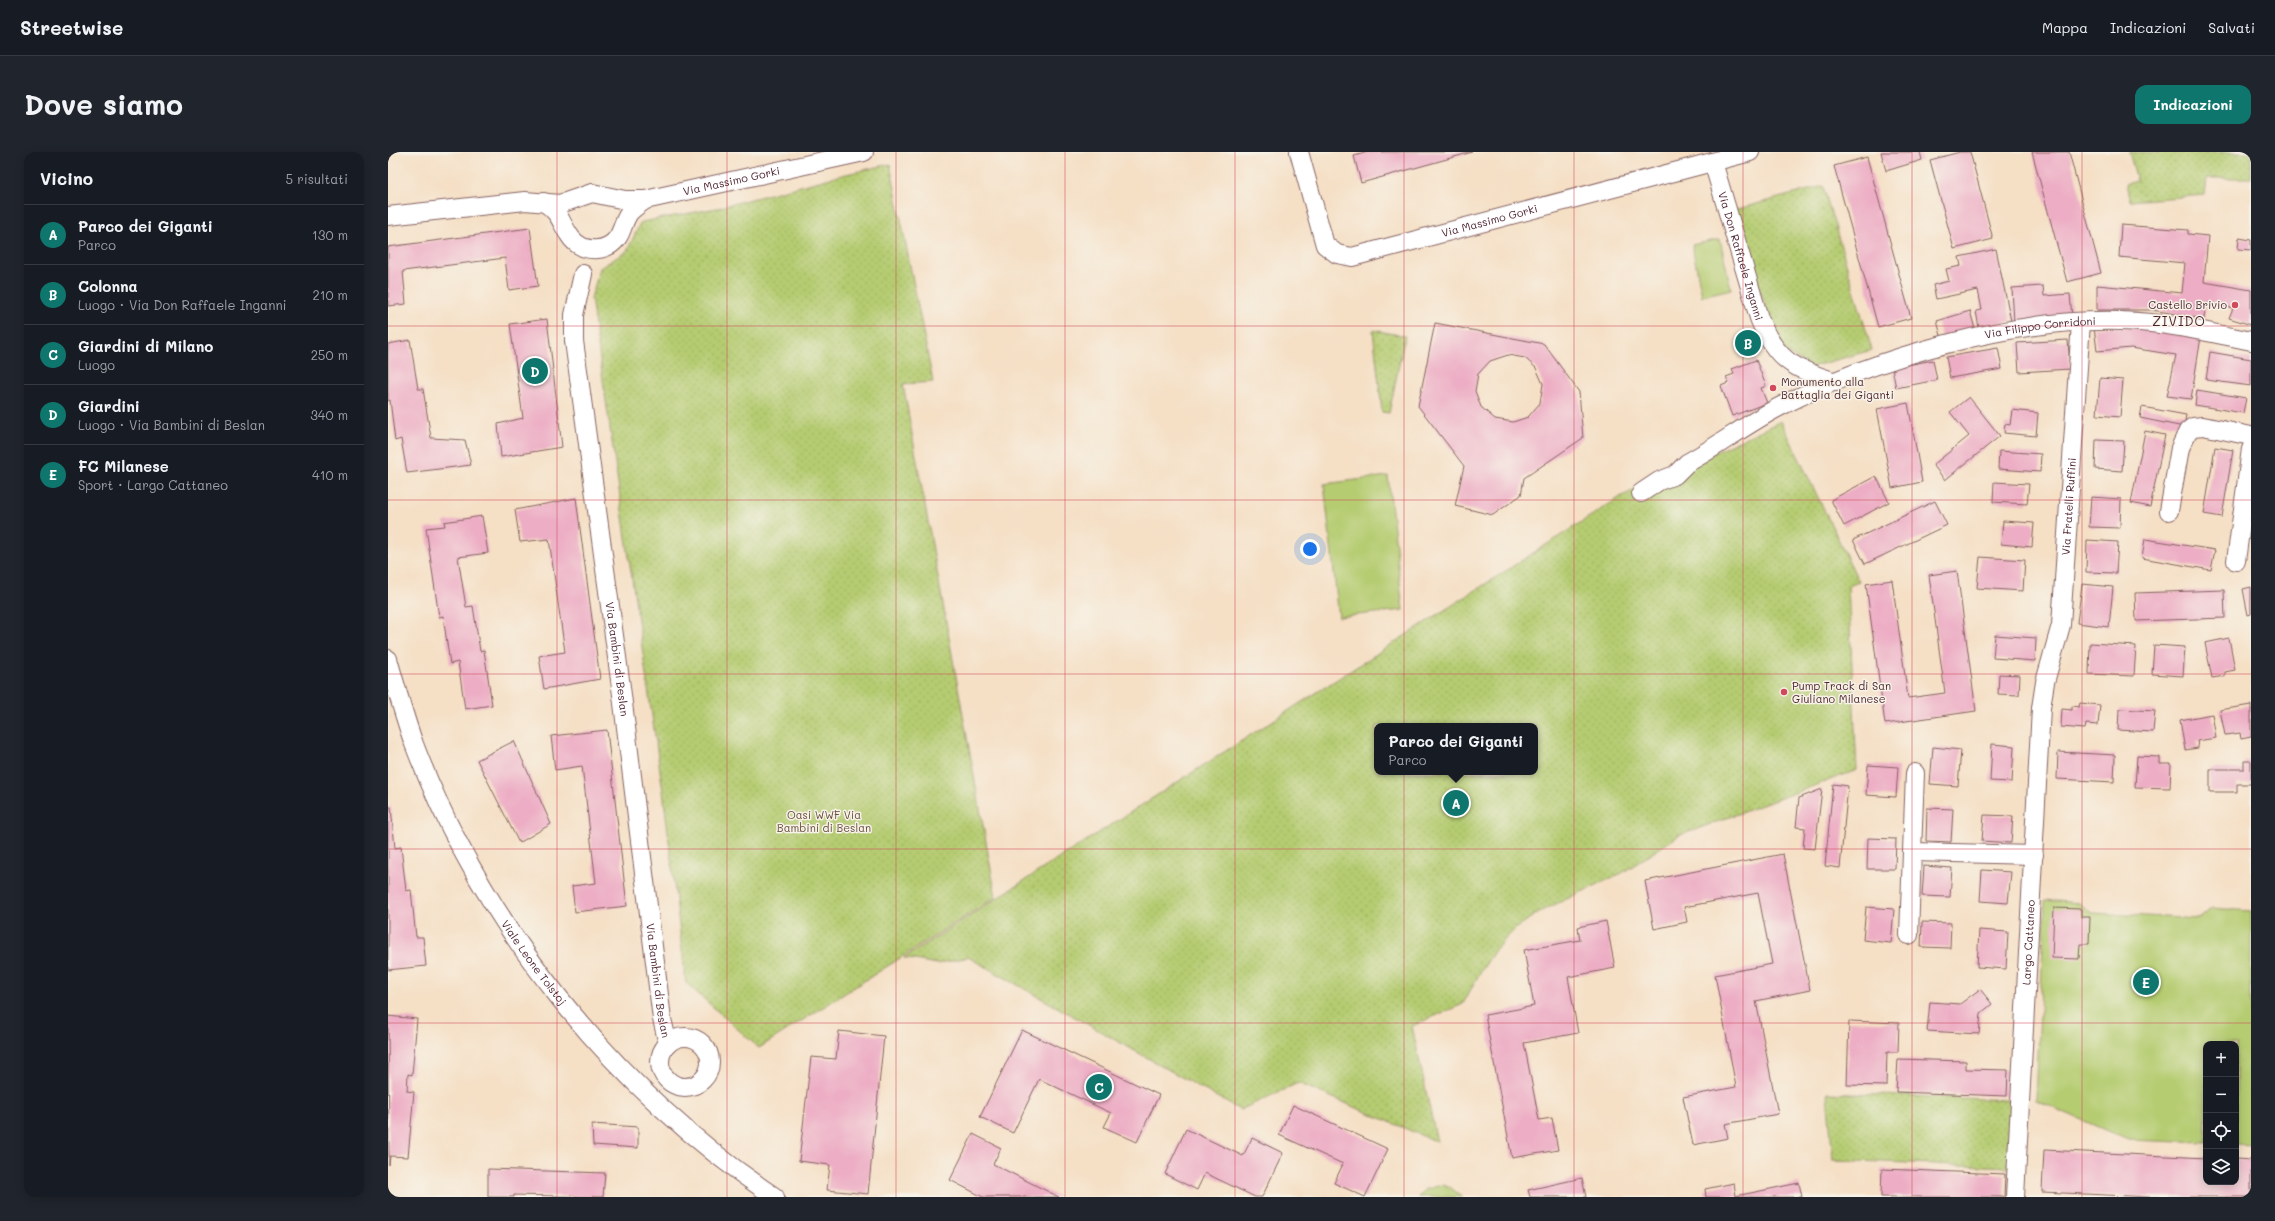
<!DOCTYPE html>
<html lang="it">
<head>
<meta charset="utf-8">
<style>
	body { margin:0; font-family:Mali,sans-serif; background:#20242c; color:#f1f3f6 }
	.controls { position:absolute; right:12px; bottom:12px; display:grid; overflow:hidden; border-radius:8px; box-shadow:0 2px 10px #0003 }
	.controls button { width:36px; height:36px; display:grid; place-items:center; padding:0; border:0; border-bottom:1px solid #363941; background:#171b24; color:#f1f3f6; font:20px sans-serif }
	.you { position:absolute; left:922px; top:397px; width:14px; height:14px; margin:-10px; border:3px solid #fff; border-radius:50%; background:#1a73e8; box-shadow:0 0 0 6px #1a73e833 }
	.badge { display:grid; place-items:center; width:26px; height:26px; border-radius:50%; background:#0f766e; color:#fff; font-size:13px; font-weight:700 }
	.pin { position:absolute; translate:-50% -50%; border:2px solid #fff; box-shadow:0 1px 4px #0006 }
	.popup { position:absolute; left:986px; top:571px; width:164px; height:52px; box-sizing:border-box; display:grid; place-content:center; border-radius:8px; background:#171b24; filter:drop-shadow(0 1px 3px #0005); font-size:13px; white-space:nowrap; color:#9ea1a6 }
	.popup b { font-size:15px; color:#f1f3f6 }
	.popup::after { content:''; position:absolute; left:50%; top:100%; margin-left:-8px; border:8px solid transparent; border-top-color:#171b24 }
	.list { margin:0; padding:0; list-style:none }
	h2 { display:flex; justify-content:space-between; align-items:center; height:52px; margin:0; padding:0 16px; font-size:17px }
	h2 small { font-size:13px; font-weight:400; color:#9ea1a6 }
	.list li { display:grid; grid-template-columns:26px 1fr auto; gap:12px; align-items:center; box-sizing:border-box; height:60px; padding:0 16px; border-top:1px solid #363941 }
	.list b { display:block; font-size:15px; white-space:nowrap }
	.list p { margin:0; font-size:13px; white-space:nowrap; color:#9ea1a6 }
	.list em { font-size:13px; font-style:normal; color:#9ea1a6 }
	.icon { flex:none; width:22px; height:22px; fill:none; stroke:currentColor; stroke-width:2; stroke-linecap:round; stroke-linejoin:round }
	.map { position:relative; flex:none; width:1863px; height:1045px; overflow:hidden; border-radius:12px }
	header { display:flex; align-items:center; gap:24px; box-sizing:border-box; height:56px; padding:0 20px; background:#171b24; border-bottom:1px solid #363941 }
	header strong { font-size:19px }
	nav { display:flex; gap:22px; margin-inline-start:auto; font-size:14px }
	.intro { display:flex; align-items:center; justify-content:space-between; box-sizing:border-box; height:96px; padding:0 24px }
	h1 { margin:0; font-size:28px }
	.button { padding:10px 18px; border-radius:12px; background:#0f766e; color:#fff; font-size:14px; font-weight:700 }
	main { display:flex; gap:24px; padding:0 24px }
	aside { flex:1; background:#171b24; border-radius:12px; box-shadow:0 2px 10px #0003 }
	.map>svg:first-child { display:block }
</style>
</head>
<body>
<header>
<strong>Streetwise</strong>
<nav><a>Mappa</a><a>Indicazioni</a><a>Salvati</a></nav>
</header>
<div class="intro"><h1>Dove siamo</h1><a class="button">Indicazioni</a></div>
<main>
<aside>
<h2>Vicino<small>5 risultati</small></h2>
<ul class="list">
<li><span class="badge">A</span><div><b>Parco dei Giganti</b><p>Parco</p></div><em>130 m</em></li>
<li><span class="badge">B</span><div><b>Colonna</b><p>Luogo · Via Don Raffaele Inganni</p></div><em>210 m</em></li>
<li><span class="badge">C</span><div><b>Giardini di Milano</b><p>Luogo</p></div><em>250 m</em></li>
<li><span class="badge">D</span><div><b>Giardini</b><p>Luogo · Via Bambini di Beslan</p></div><em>340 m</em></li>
<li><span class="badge">E</span><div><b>FC Milanese</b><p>Sport · Largo Cattaneo</p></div><em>410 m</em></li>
</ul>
</aside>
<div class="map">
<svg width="1863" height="1045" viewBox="0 0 1863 1045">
	<defs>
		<pattern id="park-dots" width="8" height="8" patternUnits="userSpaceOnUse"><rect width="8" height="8" fill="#b5cc71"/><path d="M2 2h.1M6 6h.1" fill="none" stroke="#9daf62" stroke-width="1.8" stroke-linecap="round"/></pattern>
	</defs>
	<rect width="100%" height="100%" fill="#f7f3e8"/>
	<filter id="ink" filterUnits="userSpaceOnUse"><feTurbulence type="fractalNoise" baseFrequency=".025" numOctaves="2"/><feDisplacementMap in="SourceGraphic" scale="8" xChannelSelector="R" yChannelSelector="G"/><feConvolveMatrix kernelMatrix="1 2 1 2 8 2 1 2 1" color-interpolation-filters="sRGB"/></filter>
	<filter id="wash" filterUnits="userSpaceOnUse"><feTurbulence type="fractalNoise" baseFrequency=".012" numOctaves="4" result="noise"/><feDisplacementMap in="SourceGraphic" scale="16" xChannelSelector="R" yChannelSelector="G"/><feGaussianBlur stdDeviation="0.9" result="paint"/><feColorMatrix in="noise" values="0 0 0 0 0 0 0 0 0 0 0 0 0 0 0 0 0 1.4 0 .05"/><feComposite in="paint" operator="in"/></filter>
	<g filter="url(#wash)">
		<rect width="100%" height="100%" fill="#f5dfc5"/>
		<path fill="#b5cc71" stroke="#80764e" d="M1332 87 1343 137 1314 144 1304 93Z
			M1000 324 1015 458 951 465 936 332Z
			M1657 748 1691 751 1704 761 1811 767 1824 756 1863 759V993L1848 992V892H1818V991L1740 988 1648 948Z
			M1055 1033 1063 1036 1074 1045H1030L1038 1037Z"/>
		<path fill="url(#park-dots)" stroke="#80764e" fill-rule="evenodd" d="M1741 0H1863V26H1819L1817 43 1742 49 1738 32 1749 29Z
			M502 12 545 230 515 232 608 745 371 896 298 831 275 639 203 146 212 116 239 99 251 74 254 70 329 56 454 23Z
			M1435 34 1484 198 1423 215 1397 200 1382 169 1346 58Z
			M985 178 1017 184 1001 261 994 260Z
			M1393 269 1471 430 1460 434 1469 618 1290 684 1234 721 1151 760 1128 776 1107 798 1090 824 1075 852 1024 874 1049 990 910 931 852 958 580 805 549 812 516 806 1234 344ZM989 574H1147V620H989Z
			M1439 941 1624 948 1622 1015 1445 1008Z"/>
		<g id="blocks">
			<path fill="#edaec5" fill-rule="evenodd" d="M980 0H1084L973 31 966 4Z
				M1493 0H1532L1534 8 1498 19Z
				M1572 0H1582L1605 87 1566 97 1542 8Z
				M1644 0H1681L1713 121 1679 130Z
				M1479 5 1523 166 1490 175 1446 14Z
				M1733 73 1800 78V82L1820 84 1816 130 1863 138V173L1841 166 1845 156 1818 151 1816 167 1764 158H1709V133L1794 141 1797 111 1731 105Z
				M142 76 150 134 121 138 117 106 15 119 18 152 0 154V95Z
				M1851 86 1863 88V98L1850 97Z
				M1608 97 1623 169 1591 176 1588 159 1594 158 1590 138 1548 147 1545 133 1561 129 1558 117 1573 114 1571 105Z
				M1655 134 1656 144 1682 142 1684 166 1626 170 1624 136Z
				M1582 159 1587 177 1554 187 1549 169Z
				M159 167 174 295 113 305 110 272 135 266 122 172Z
				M1047 171 1156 192 1191 240 1195 286 1136 326 1133 343 1105 363 1067 354 1076 314 1030 254ZM1120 203 1137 206 1148 216 1155 232 1152 251 1140 265 1125 270 1107 267 1093 255 1087 239 1090 222 1102 209Z
				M1706 175H1748L1813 185 1803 247 1779 244 1788 203 1743 196 1709 199Z
				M22 188 30 237H35L43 286 77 288 83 313 19 321 13 287 7 289 2 248 0 249V192Z
				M1680 188 1682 217 1631 220 1629 191Z
				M1610 196 1614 217 1562 226 1558 205Z
				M1822 200 1863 207V234L1818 228Z
				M1368 208 1378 234 1373 236 1379 251 1344 264 1333 234 1340 231 1338 225 1346 222 1344 217Z
				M1545 208 1549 228 1508 236 1504 216Z
				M1712 226 1735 228 1732 265 1709 263Z
				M1809 238 1858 246 1855 261 1807 253Z
				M1581 245 1612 284 1557 328 1545 313 1581 284 1562 260Z
				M1520 251 1534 330 1504 336 1489 257Z
				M1754 255 1798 263 1796 275 1752 266Z
				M1624 258 1650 261 1648 284 1616 281 1617 272 1622 273Z
				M1757 279 1777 283 1762 355 1743 351Z
				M1708 288 1736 289 1734 319 1707 317Z
				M1827 295 1845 298 1834 365 1816 362Z
				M1611 299 1653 302 1652 320 1610 317Z
				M1488 324 1501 350 1456 374 1443 348Z
				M1606 330 1641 332 1639 352 1605 350Z
				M1703 345 1733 347 1732 376 1701 375Z
				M188 346 212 527 156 537 151 504 177 500 161 387 132 390 127 358Z
				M1547 349 1559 373 1477 412 1465 388Z
				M94 364 100 401 70 405 78 455 85 454 92 499 96 498 104 553 77 557 70 510 62 512 55 464 51 465 38 376 57 374 56 370Z
				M1615 369 1646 371 1644 395 1613 392Z
				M1757 387 1827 398 1823 418 1754 406Z
				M1699 388 1730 390 1728 421 1698 420Z
				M1592 405 1637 408 1635 439 1589 436Z
				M1569 419 1588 559 1497 572 1478 432 1504 428 1520 546 1557 541 1541 423Z
				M1694 432 1725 435 1721 475 1689 471Z
				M1863 435V462L1860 463 1855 437Z
				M1836 438 1837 466 1748 469 1747 441Z
				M1607 483 1648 486 1647 509 1605 506Z
				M1841 486 1847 518 1837 520V524L1824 526 1817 491Z
				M1702 491 1748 494 1746 524 1701 522Z
				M1766 493 1797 495 1795 524 1764 522Z
				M1611 522 1632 523 1631 543 1610 542Z
				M1692 551 1712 553 1710 573 1698 572 1697 577 1673 575 1674 557 1684 558V554L1691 555Z
				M1863 553V585L1853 587 1852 581 1837 583 1832 558Z
				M1731 557 1767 559 1765 580 1730 578Z
				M1824 562 1828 586 1809 589 1810 596 1797 598 1792 568Z
				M219 578 239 754 187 760 184 734 208 731 194 614 167 618 163 584Z
				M126 589 163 672 131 691 89 608Z
				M1604 592 1626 594 1624 630 1602 629Z
				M1545 595 1573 598 1570 634 1542 632Z
				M1670 600 1727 603 1726 630 1669 627Z
				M1749 604 1772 605V612H1783L1782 636 1747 635Z
				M1856 609H1863V632H1849V640H1822V617H1856Z
				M1480 613 1510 615 1508 645 1478 643Z
				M1445 632 1460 634 1452 716 1437 714Z
				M1434 637 1427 697 1415 696 1417 676 1408 675 1411 646Z
				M0 655H3L7 696 13 695 18 739 23 738 28 785H35L38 814 0 818Z
				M1539 656 1565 657 1563 690 1538 689Z
				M1596 663 1625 664 1623 691 1594 689Z
				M1480 686 1508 687 1507 717H1479Z
				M1395 702 1422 838 1368 849 1390 962 1337 972 1340 986 1305 993 1295 945 1348 935 1327 823 1384 812 1370 741 1296 755 1299 770 1266 777 1257 729Z
				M1536 714 1564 716 1562 745 1534 744Z
				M1594 718 1623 720 1620 751 1592 749Z
				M1478 755 1506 757 1503 791 1475 788Z
				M1666 756 1693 757V765H1702L1701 792H1692L1691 807 1664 806Z
				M1218 769 1227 816 1180 825 1190 881 1136 891 1151 968 1164 966 1170 998 1124 1006 1097 863 1146 854 1136 798 1192 788 1190 775Z
				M1534 770 1563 771 1562 796 1533 795Z
				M1591 778 1620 780 1618 817 1589 815Z
				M1592 837 1604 852 1593 861 1591 882 1539 879 1542 850 1572 852Z
				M0 864 29 867 24 923 20 922 19 939 26 940 20 1005 2 1004 1 1013Z
				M1461 869 1511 871 1510 900H1499L1498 934 1459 933Z
				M634 878 771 943 749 990 716 975 723 961 651 927 625 981 592 965Z
				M451 879 496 884 480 1042 439 1038 442 1013 411 1009 423 905 448 907Z
				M1510 907 1578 909V917L1620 918 1619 944 1508 940Z
				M905 953 1000 997 977 1045 946 1031 955 1012 891 983Z
				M204 972 250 975V996L205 993Z
				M798 977 855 1004 864 986 895 1001 874 1045H867L817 1021 809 1038 777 1022Z
				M585 982 613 996 605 1012 671 1045H595L562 1028Z
				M1656 998 1818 1006V1030H1848V1007L1863 1008V1045H1761L1654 1040Z
				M100 1017 217 1021 215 1045 126 1043V1045H100Z
				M1494 1017 1617 1022 1616 1045H1493Z
				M1194 1026 1198 1045H1142L1140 1038Z
				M1346 1031 1348 1044 1411 1031 1414 1045H1318L1317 1037Z"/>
		</g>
	</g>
	<g filter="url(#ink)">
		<use href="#blocks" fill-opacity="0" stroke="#866261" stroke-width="1"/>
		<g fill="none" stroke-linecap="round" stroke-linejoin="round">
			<defs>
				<g id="minor">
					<path id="s1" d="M911 0 937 93 949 102 964 105 1362 0"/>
					<path id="s2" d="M1325 10 1371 166C1387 208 1406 217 1448 230"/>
					<path d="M156 50C175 63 172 72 184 87 196 101 219 101 230 85 235 77 236 67 242 60 247 55 252 52 257 48"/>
					<path id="s3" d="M0 64 137 49 172 52 204 41 237 48H257L476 0"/>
					<path id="s4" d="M195 122 186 163V189L233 535 274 867 280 892"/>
					<path id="s5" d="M1253 341 1271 329 1287 323 1299 311C1332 293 1361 270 1395 253 1489 205 1625 166 1732 169 1776 170 1820 180 1863 189"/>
					<path d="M1781 359 1792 296 1800 279 1805 275 1815 274 1863 284"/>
					<path d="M1848 409 1863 297"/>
					<path id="s6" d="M0 507C8 535 16 564 26 592 95 774 225 937 387 1045"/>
					<path d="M1524 700 1527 621"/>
					<path d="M1521 783 1524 700 1646 703"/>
					<circle cx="297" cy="910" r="25"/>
					<path id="s7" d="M1627 1045 1653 556 1657 530 1673 473 1693 170"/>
				</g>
			</defs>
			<use href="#minor" stroke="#866261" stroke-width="20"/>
			<use href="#minor" stroke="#fff" stroke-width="18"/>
		</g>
	</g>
	<path fill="none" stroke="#d1495b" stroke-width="1" stroke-opacity="0.55" d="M169 0V1045M339 0V1045M508 0V1045M677 0V1045M847 0V1045M1016 0V1045M1186 0V1045M1355 0V1045M1524 0V1045M1694 0V1045M0 174H1863M0 348H1863M0 522H1863M0 697H1863M0 871H1863"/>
	<g fill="#d1495b" stroke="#f7f3e8" stroke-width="1.5">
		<circle cx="1847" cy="153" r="4"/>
		<circle cx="1385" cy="236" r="4"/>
		<circle cx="1396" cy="540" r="4"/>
	</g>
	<g text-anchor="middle" stroke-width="3" stroke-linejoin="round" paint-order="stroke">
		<g font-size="11" fill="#4a1f2b" stroke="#f7f3e8">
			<text dy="4" stroke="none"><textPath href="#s3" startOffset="349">Via Massimo Gorki</textPath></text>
			<text dy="4" stroke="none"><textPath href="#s1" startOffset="269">Via Massimo Gorki</textPath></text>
			<text dy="4" stroke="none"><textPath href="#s2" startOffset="98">Via Don Raffaele Inganni</textPath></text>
			<text dy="4" stroke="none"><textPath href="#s5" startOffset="438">Via Filippo Corridoni</textPath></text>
			<text dy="4" stroke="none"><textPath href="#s7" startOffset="694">Via Fratelli Ruffini</textPath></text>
			<text dy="4" stroke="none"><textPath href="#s4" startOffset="389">Via Bambini di Beslan</textPath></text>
			<text dy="4" stroke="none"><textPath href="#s7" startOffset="255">Largo Cattaneo</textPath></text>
			<text dy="4" stroke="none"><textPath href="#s6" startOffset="339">Viale Leone Tolstoj</textPath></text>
			<text dy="4" stroke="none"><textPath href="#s4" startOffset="713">Via Bambini di Beslan</textPath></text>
		</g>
		<g font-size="11" fill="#4a1f2b" stroke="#f7f3e8" text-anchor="start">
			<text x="1839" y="157" text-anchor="end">Castello Brivio</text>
			<text x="1393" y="234">Monumento alla<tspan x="1393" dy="13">Battaglia dei Giganti</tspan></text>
			<text x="1404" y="538">Pump Track di San<tspan x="1404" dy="13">Giuliano Milanese</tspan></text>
		</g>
		<g font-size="11" fill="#654a3c" stroke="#f7f3e8">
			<text x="436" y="667">Oasi WWF Via<tspan x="436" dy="13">Bambini di Beslan</tspan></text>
		</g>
		<g font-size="13" letter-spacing="1" fill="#4a1f2b" stroke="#f7f3e8">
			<text x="1791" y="174">ZIVIDO</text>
		</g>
	</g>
</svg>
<div class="controls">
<button>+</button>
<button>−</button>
<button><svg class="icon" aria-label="locate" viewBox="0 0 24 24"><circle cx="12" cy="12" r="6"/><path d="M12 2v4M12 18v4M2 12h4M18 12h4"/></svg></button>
<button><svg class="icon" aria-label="layers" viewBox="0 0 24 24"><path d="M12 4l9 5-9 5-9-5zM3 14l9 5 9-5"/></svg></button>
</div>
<div class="you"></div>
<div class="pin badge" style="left:1068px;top:651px">A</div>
<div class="popup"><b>Parco dei Giganti</b>Parco</div>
<div class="pin badge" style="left:1360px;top:191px">B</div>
<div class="pin badge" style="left:711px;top:935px">C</div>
<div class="pin badge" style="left:147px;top:219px">D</div>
<div class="pin badge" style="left:1758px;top:830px">E</div>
</div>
</main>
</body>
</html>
